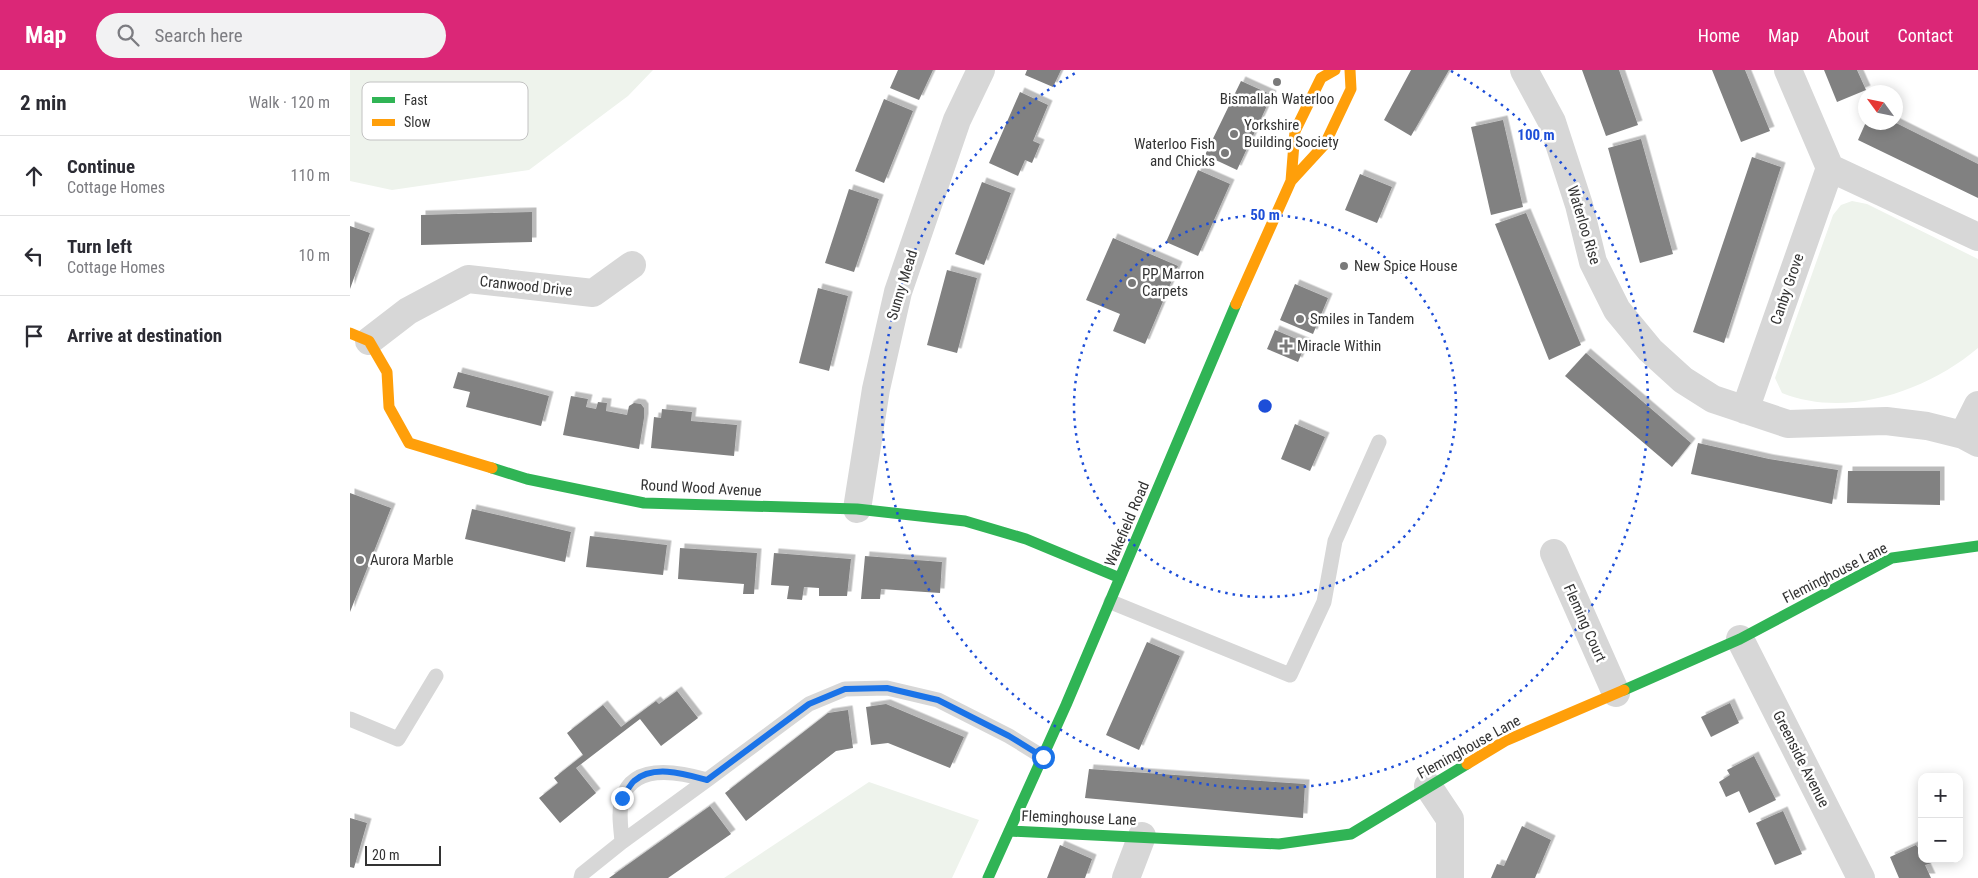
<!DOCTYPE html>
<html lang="en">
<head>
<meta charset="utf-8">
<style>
	body { margin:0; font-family:"Roboto Condensed",sans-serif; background:#f2f2f3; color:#2b2b33 }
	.controls { position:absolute; right:15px; bottom:15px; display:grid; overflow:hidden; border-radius:10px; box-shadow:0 2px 12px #0003 }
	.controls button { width:45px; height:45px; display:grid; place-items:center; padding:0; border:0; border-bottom:1px solid #e1e1e2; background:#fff; color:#2b2b33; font:25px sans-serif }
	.compass { position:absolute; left:1508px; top:15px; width:45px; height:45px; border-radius:50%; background:#fff; box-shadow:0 2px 12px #0003; rotate:303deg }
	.scale { position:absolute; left:15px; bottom:12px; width:76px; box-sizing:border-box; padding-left:5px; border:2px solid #333; border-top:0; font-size:14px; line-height:18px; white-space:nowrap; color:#333; -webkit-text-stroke:4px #fff; paint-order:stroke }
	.stop { position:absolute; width:15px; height:15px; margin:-11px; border:4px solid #1a73e8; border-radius:50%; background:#fff }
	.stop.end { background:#1a73e8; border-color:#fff; box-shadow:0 1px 5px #0008 }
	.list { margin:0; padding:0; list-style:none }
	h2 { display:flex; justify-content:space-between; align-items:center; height:65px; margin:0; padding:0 20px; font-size:21px }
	h2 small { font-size:16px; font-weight:400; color:#7c7c81 }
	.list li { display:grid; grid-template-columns:32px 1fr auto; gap:15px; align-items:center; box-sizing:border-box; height:80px; padding:0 20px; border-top:1px solid #e1e1e2 }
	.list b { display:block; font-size:19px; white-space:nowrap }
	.list p { margin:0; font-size:16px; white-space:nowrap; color:#7c7c81 }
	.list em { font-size:16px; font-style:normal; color:#7c7c81 }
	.icon { flex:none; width:28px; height:28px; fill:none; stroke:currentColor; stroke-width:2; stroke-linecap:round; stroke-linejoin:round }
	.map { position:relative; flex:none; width:1628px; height:808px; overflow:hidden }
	header { display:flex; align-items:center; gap:30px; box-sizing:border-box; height:70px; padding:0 25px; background:#db2777; color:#fff }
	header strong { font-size:24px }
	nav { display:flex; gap:28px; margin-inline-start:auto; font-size:18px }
	.search { width:350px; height:45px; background:#f2f2f3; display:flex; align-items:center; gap:12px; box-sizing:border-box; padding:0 18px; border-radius:28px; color:#7c7c81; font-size:19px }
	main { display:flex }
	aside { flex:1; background:#fff }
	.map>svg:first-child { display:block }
</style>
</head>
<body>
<header>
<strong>Map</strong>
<div class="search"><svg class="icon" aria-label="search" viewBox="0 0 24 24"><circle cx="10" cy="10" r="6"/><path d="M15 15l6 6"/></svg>Search here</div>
<nav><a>Home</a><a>Map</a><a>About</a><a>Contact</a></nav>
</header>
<main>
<aside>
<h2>2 min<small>Walk · 120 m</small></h2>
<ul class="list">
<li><svg class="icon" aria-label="ahead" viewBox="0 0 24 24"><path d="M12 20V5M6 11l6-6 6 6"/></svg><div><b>Continue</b><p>Cottage Homes</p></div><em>110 m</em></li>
<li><svg class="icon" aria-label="left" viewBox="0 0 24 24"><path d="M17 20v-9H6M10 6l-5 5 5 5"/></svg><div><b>Turn left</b><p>Cottage Homes</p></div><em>10 m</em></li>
<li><svg class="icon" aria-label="arrive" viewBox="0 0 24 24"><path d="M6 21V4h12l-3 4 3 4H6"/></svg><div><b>Arrive at destination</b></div></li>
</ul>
</aside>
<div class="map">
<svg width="1628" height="808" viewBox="0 0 1628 808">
	<defs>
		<filter id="shadow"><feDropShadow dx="4.5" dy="-4.5" stdDeviation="0" flood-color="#0004"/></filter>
	</defs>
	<rect width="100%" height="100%" fill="#fff"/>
	<path fill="#eef3ec" d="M0 0H303L278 26 179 100 42 120 0 111Z
		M1502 131 1517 134 1628 189V278C1577 321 1497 349 1432 323L1425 308 1483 145 1491 135Z
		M519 712 629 750 602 808H374Z"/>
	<path fill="#818181" filter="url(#shadow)" d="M548 0H583L569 30 540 18Z
		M677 0H711L703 17 675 5Z
		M1061 0H1099L1061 66 1034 50Z
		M1232 0H1269L1288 55 1256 66Z
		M1362 0H1395L1420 61 1391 72Z
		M1474 0H1507L1516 20 1487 32Z
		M891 11 922 25 887 100 855 85Z
		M670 22 698 35 683 71 690 74 682 93 675 90 668 106 639 93Z
		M534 29 563 41 534 113 505 101Z
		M1153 50 1173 137 1141 145 1121 57Z
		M1516 52H1544L1628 94V128L1508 70Z
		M1291 69 1323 184 1290 193 1258 78Z
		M1402 87 1431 97 1374 273 1343 262Z
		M848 100 880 114 848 186 816 172Z
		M1010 104 1042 117 1027 153 995 140Z
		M632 112 661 123 634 195 605 184Z
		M499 119 529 129 504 202 475 193Z
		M182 142V172L71 175V145Z
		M1176 143 1231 275 1199 290 1145 154Z
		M0 156 20 163 0 219Z
		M763 168 828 196 795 274 763 261 770 244 736 230Z
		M597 200 627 208 607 283 577 275Z
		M945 214 978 228 963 264 930 250Z
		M468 218 498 226 479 301 449 293Z
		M925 260 956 273 948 292 917 279Z
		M1236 283 1341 373 1322 397 1215 306Z
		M108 302 199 326 191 356 116 337 120 322 103 318Z
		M221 326 238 329 236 337 246 339 248 332 257 333 256 341 277 345 279 336 284 333 291 334 294 338V348L289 379 213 365Z
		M312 339 342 342 341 351 387 355 384 386 301 378 304 347 311 348Z
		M945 354 975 367 960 401 931 389Z
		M1348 373 1419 389 1488 400 1482 434 1341 404Z
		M1498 401H1590V435L1497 433Z
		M0 423 41 438 0 542Z
		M122 439 221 462 215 492 115 469Z
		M240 466 317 475 313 505 236 497Z
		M330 478 407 483 404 524H393L394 514 328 509Z
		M424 483 501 489 497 526H469V518L454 517 452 530 437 529 439 516 421 515Z
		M515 486 592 492 590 523 531 519 530 529H511Z
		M797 572 830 586 789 680 756 665Z
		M327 621 348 648 311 676 290 649 226 698 246 723 210 753 189 728 208 713 204 708 233 685 217 663 253 635 271 657 306 631 309 634Z
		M1380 633 1389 653 1361 667 1351 647Z
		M536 634 614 667 600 698 538 673 521 675 516 637Z
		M498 640 503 678 486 681 396 751 375 723 478 643Z
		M1404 686 1426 730 1399 743 1389 721 1376 727 1369 712 1380 705 1377 700Z
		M739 699 955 714 953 748 735 728Z
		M360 736 381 764 318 808H259Z
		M1433 741 1452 784 1425 795 1406 753Z
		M0 748 17 753 4 798 0 797Z
		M1172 756 1201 770 1185 808H1141L1147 794 1154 796Z
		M710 775 742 789 735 808H697Z
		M1566 775 1572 783V789H1584L1585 792 1575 795 1581 808H1549L1540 787Z"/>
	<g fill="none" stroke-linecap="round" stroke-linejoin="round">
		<path stroke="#d7d7d7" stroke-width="15" d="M761 532 940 605 974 532 985 471 1029 372
			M0 649 48 669 86 606
			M272 772 357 710
			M231 808 232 804 272 772C271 758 268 743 272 729 283 692 330 702 357 710L459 634 495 619 537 618 588 630 659 666 693 687"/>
		<path stroke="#d7d7d7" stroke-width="28" d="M1174 0 1202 52 1229 135 1243 192 1267 240 1300 280 1333 310 1363 329 1438 354 1536 351 1577 356 1613 365 1628 373
			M1438 0 1480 98 1628 167
			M19 271 58 241 118 209 243 223 282 195
			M1395 340 1480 98
			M1613 365 1628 335
			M507 439 526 319 548 222 607 50 631 0
			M1204 483 1266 623
			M1390 569 1511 808
			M1078 716 1100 749V808
			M776 808 792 766"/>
		<path stroke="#30b455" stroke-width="11" d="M142 398 177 409 294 433 507 439 615 451 676 469 770 508
			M1274 620 1390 569 1542 488 1628 476
			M659 761 929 774 1001 764 1117 694
			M638 808 716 635 886 234"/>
		<path stroke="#ff9f0a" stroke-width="11" d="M941 111 945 61 971 8 985 0
			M886 234 941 111 975 74 1001 19 1000 0
			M0 263 19 271 37 302 39 337 59 373 142 398
			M1117 694 1155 671 1274 620"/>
	</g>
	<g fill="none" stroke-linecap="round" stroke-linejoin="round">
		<path stroke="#1a73e8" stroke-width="6" d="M272 728C276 723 279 716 284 711 303 694 335 704 357 710L459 634 495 619 537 618 588 630 659 666 693 687"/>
	</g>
	<g fill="none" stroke="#1d4ed8" stroke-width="2.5" stroke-dasharray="2.5 5">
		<circle cx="915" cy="336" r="191"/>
		<path d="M1101 1A383 383 0 1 1 729 1"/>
	</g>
	<g fill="#7a7a7a" stroke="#fff" stroke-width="2">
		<circle cx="927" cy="12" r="5"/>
		<circle cx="884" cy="64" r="5"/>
		<circle cx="875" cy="83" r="5"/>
		<circle cx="994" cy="196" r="5"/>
		<circle cx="782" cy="213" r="5"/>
		<circle cx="950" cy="249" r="5"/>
		<path d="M933.5 268.5h5v5h5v5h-5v5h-5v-5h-5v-5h5z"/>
		<circle cx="10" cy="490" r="5"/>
	</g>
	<g text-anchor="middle" stroke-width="5" stroke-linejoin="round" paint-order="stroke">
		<g font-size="15" fill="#333" stroke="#fff" text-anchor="start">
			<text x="927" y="34" text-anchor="middle">Bismallah Waterloo</text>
			<text x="894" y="60">Yorkshire<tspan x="894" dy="17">Building Society</tspan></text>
			<text x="865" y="79" text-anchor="end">Waterloo Fish<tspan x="865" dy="17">and Chicks</tspan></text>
			<text x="1004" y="201">New Spice House</text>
			<text x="792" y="209">PP Marron<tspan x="792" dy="17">Carpets</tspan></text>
			<text x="960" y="254">Smiles in Tandem</text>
			<text x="947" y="281">Miracle Within</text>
			<text x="20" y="495">Aurora Marble</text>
		</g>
		<g font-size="15" fill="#333" stroke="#fff">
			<text transform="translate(1234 155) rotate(73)" y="5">Waterloo Rise</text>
			<text transform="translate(552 215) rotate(-73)" y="5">Sunny Mead</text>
			<text transform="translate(176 216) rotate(6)" y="5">Cranwood Drive</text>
			<text transform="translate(1437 219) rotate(-71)" y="5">Canby Grove</text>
			<text transform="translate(351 418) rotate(3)" y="5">Round Wood Avenue</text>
			<text transform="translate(777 454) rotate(-67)" y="5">Wakefield Road</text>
			<text transform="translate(1485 503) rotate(-27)" y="5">Fleminghouse Lane</text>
			<text transform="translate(1235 553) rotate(66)" y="5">Fleming Court</text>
			<text transform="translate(1119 677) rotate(-29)" y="5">Fleminghouse Lane</text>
			<text transform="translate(1451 689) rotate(63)" y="5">Greenside Avenue</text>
			<text transform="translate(729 748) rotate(2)" y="5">Fleminghouse Lane</text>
		</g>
	</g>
	<rect x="12" y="12" width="166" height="58" rx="8" fill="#fff" stroke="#c2c2c2" stroke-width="1"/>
	<rect x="22" y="27" width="23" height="6" fill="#30b455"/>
	<rect x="22" y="49" width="23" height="7" fill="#ff9f0a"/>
	<g font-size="14" fill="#333">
		<text x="54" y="35">Fast</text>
		<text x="54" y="57">Slow</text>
	</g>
	<circle cx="915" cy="336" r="8" fill="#1d4ed8" stroke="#fff" stroke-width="2.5"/>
	<g font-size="15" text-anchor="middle" font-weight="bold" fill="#1d4ed8" stroke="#fff" stroke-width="5" stroke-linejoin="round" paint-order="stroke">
		<text x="1186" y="70">100 m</text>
		<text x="915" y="150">50 m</text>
	</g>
</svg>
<div class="controls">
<button>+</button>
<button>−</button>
</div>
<svg class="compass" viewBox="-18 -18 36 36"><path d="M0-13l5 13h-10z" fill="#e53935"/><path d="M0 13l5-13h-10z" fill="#7c7c81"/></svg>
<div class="scale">20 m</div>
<div class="stop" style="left:693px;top:687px"></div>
<div class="stop end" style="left:272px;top:728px"></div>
</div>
</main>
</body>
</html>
